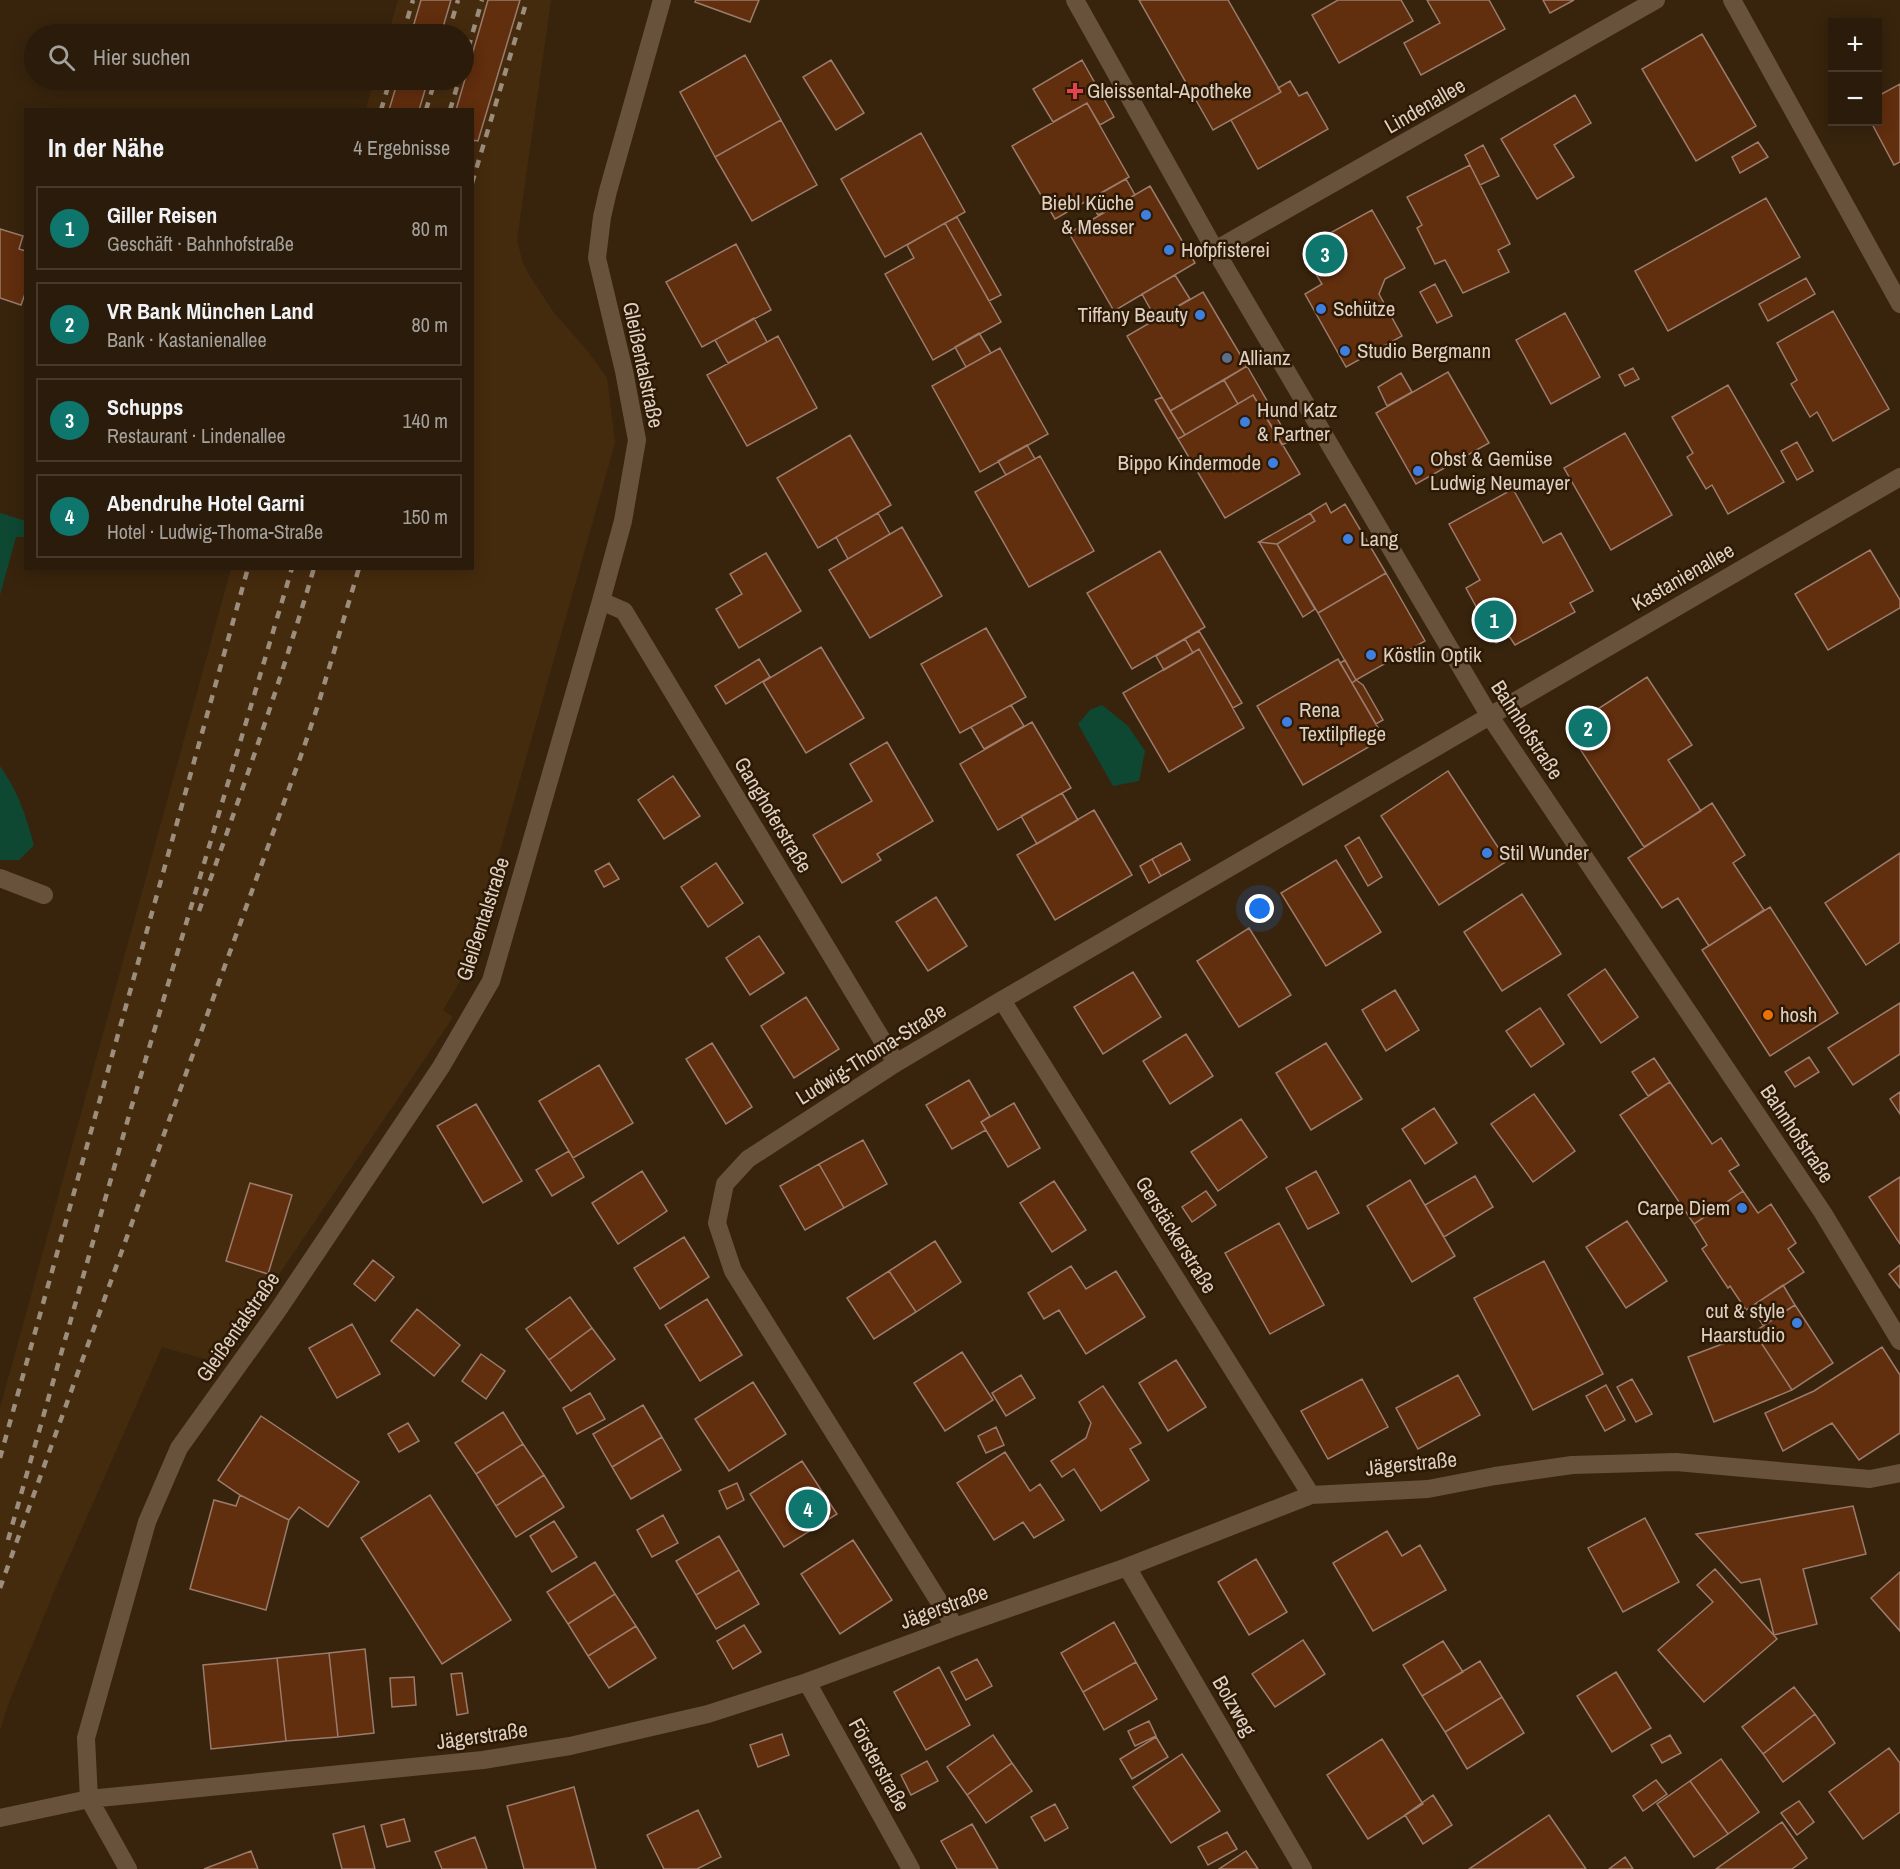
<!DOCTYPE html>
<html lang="de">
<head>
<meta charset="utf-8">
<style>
	body { margin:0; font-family:"Archivo Narrow",sans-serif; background:#322413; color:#f1f3f6 }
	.controls { position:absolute; right:18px; top:18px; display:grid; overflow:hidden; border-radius:0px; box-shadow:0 3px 15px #0003 }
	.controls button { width:54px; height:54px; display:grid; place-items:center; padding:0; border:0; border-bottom:2px solid #46392b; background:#2a1b0a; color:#f1f3f6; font:30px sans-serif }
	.you { position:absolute; left:1260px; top:909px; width:21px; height:21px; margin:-15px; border:4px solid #fff; border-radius:50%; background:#1a73e8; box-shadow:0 0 0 9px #1a73e833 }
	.badge { display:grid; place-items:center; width:39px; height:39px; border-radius:50%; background:#0f766e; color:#fff; font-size:20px; font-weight:700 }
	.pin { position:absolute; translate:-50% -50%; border:3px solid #fff; box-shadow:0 2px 6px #0006 }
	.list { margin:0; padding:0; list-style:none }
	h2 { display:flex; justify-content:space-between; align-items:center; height:78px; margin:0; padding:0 24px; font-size:26px }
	h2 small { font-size:20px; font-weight:400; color:#a5a19c }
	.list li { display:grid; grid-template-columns:39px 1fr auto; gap:18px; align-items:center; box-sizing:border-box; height:84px; margin:0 12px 12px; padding:0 12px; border:2px solid #46392b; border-radius:0px }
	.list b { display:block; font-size:22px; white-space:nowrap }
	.list p { margin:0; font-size:20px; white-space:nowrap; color:#a5a19c }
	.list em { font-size:20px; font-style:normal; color:#a5a19c }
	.icon { flex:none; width:33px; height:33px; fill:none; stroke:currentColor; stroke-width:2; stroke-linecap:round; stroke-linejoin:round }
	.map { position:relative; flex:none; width:1900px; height:1869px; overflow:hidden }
	.search { position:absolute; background:#2a1b0a; box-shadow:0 3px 15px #0003; left:24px; top:24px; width:450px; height:66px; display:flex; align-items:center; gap:15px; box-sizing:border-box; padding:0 21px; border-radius:33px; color:#a5a19c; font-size:22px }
	.panel { position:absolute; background:#2a1b0a; box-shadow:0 3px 15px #0003; left:24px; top:108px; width:450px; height:462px; border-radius:0px }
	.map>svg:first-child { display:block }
</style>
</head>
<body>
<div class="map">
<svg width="1900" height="1869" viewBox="0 0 1900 1869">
	<rect width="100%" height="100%" fill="#38240d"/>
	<path fill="#452b0e" d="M398 0H551L517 240 522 260 529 275 554 313 586 349 607 378 615 443 466 971 443 1010 453 1017 219 1363 162 1347 58 1582 9 1702 0 1730V1408L231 569 472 568V110L366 109 374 80H464V34H388Z"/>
	<path fill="#0e4833" d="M0 513 26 521 25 537H16L0 595Z
		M1102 705 1128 726 1145 751 1139 781 1113 786 1078 724 1090 710Z
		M0 766C19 793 25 814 34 845L19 860H0Z"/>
	<path fill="#612e0e" stroke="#9b7b6b" stroke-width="1.5" d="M421 0H451L441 34H411Z
		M488 0H520L478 141 472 140V110H456Z
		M696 0H759L750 22 695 2Z
		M1139 0H1228L1281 92 1213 130Z
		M1338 0H1401L1413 21 1339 63 1312 15Z
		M1427 0H1489L1505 29 1421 75 1404 43 1440 23Z
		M1543 0H1574L1550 13Z
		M1702 34 1756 126 1696 161 1642 69Z
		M745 55 781 120 715 157 680 92Z
		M831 60 864 113 836 130 803 77Z
		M1082 60 1114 117 1100 125 1087 103 1053 122 1033 89Z
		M398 80H428L419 110H389Z
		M1290 81 1299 96 1307 92 1328 129 1258 169 1231 120 1281 92 1278 88Z
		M1900 84V162L1894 165 1871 122H1878V96Z
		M1575 95 1591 123 1554 145 1574 177 1537 199 1501 139Z
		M1087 103 1129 177 1055 219 1012 146Z
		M781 120 817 185 752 221 715 157Z
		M921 133 965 212 885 257 841 179Z
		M1758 142 1768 157 1740 173 1732 157Z
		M1483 145 1499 176 1480 185 1465 155Z
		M1470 165 1510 244 1498 250 1509 272 1463 293 1445 260 1435 264 1417 228 1422 225 1407 197Z
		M1126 179 1135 195 1098 215 1089 200Z
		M1150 186 1195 263 1114 311 1069 233Z
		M1766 198 1800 257 1668 331 1635 271Z
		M1372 210 1405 268 1385 279 1379 294 1402 336 1346 367 1305 294 1322 284 1313 269 1323 263 1312 243Z
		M957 217 1001 295 989 301 945 223Z
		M945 223 1001 322 933 360 885 274 914 258 907 245Z
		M0 229 23 236 19 249 26 251V291L21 305 0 298Z
		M736 244 771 310 702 347 666 282Z
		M1175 275 1190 299 1156 319 1142 294Z
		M1806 278 1815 294 1768 321 1759 304Z
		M1435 284 1452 316 1437 323 1420 292Z
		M1203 292 1247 366 1170 411 1127 336Z
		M1833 311 1889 409 1833 441 1817 412 1810 417 1791 384 1797 380 1777 343Z
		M1565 313 1600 377 1551 404 1516 340Z
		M754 318 767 342 728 363 715 340Z
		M979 333 991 353 966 367 955 347Z
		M778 336 817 408 747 446 707 375Z
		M1000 348 1048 434 980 472 932 386Z
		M1247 366 1290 441 1282 445 1253 395 1238 404 1224 380Z
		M1633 368 1639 379 1625 386 1619 375Z
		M1448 372 1489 443 1416 484 1376 413Z
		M1401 373 1412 392 1387 406 1378 387Z
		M1224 380 1238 404 1185 435 1170 411Z
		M1728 385 1784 482 1728 514 1712 485 1706 489 1687 457 1693 453 1672 417Z
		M1253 395 1300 474 1225 518 1178 439Z
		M1162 397 1185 435 1178 439 1155 400Z
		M1625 433 1672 515 1611 550 1564 468Z
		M850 435 891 505 818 548 777 478Z
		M1797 442 1813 471 1797 480 1781 451Z
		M1027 445 1035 459 1006 475 998 461Z
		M1040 456 1094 551 1029 587 975 492Z
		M1513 489 1543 543 1561 533 1593 591 1570 603 1575 612 1515 645 1509 636 1496 643 1466 588 1480 580 1449 524Z
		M1326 503 1331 513 1345 504 1386 573 1318 613 1277 544 1315 521 1310 513Z
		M878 513 890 534 848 559 836 537Z
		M1310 513 1315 521 1277 544 1259 542Z
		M902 527 942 596 870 638 829 570Z
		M1259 542 1277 544 1315 609 1303 617Z
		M1870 550 1900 600V608L1828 650 1795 594Z
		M1160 551 1205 627 1132 669 1087 593Z
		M766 553 801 611 739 648 716 609 742 594 730 574Z
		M1386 573 1425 641 1356 680 1318 613Z
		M986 628 1026 697 960 733 921 664Z
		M1199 631 1242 703 1233 708 1199 649 1193 653 1185 639Z
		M1185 639 1193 653 1164 670 1156 656Z
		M821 647 864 718 806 753 763 682Z
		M1199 649 1244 728 1169 772 1123 693Z
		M759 659 770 677 726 704 715 686Z
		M1338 659 1384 738 1303 785 1257 706Z
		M1345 660 1356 680 1352 683 1340 663Z
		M1647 677 1692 745 1668 760 1701 811 1644 847 1567 729Z
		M1356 680 1363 685 1383 720 1376 724 1352 683Z
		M1011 705 1024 726 984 749 971 727Z
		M1032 722 1071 788 998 830 960 764Z
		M887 742 933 821 877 854 881 860 842 883 813 835 872 801 850 764Z
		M1448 771 1507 861 1439 905 1381 816Z
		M673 776 700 816 664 839 638 800Z
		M1062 793 1078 820 1037 844 1021 816Z
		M1712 803 1745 855 1733 863 1764 910 1709 946 1678 898 1662 908 1628 858Z
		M1094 810 1132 875 1055 920 1017 855Z
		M1359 837 1382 877 1368 886 1345 846Z
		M1181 843 1190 860 1161 876 1152 859Z
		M1900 853V942L1866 965 1825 903Z
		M1152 859 1161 876 1149 883 1140 866Z
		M1336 860 1381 932 1326 966 1281 893Z
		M609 863 619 879 604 887 595 871Z
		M716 863 743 903 708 927 681 887Z
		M1522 894 1561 954 1502 991 1464 932Z
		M936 897 967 946 928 971 896 922Z
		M1770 907 1838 1013 1770 1056 1702 950Z
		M1249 928 1291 995 1239 1027 1197 961Z
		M759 936 784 973 750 995 726 958Z
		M1605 969 1638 1017 1601 1043 1568 995Z
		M1133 972 1161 1017 1103 1054 1074 1007Z
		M1395 990 1419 1030 1386 1051 1362 1010Z
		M806 997 839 1049 794 1078 761 1026Z
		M1900 1003V1054L1853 1085 1828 1048Z
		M1540 1008 1564 1044 1531 1067 1506 1031Z
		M1186 1034 1213 1076 1170 1104 1143 1061Z
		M712 1043 752 1107 726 1124 686 1059Z
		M1326 1043 1362 1099 1311 1130 1276 1073Z
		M1809 1057 1819 1072 1795 1087 1785 1072Z
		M1654 1058 1670 1082 1648 1096 1632 1072Z
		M599 1065 633 1123 573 1158 539 1101Z
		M969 1080 990 1116 981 1122 986 1130 952 1149 926 1105Z
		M1670 1082 1712 1144 1721 1138 1739 1165 1729 1171 1743 1191 1694 1224 1620 1115Z
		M1900 1092V1114L1890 1099Z
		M1534 1094 1575 1151 1533 1182 1491 1124Z
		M1014 1103 1040 1148 1008 1167 981 1122Z
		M476 1104 522 1181 483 1203 437 1126Z
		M1434 1108 1457 1143 1425 1164 1402 1129Z
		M1241 1119 1267 1157 1218 1191 1191 1152Z
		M863 1140 887 1184 844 1208 819 1164Z
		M569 1151 584 1177 552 1196 536 1170Z
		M819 1164 844 1208 805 1230 780 1186Z
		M642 1171 667 1211 618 1244 592 1203Z
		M1316 1171 1339 1213 1308 1229 1286 1188Z
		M1475 1176 1493 1207 1444 1237 1425 1205Z
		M1900 1177V1244L1869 1197Z
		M1410 1180 1455 1256 1412 1282 1367 1206Z
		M1054 1181 1086 1230 1052 1252 1020 1203Z
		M250 1183 292 1195 268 1274 226 1261Z
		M1206 1191 1216 1205 1192 1222 1182 1207Z
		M1743 1191 1758 1213 1771 1204 1796 1243 1788 1249 1804 1272 1746 1310 1730 1286 1728 1288 1702 1249 1707 1245 1694 1224Z
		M1627 1221 1667 1281 1626 1308 1586 1247Z
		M1279 1223 1324 1305 1270 1334 1225 1253Z
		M684 1237 709 1277 660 1309 634 1268Z
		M935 1241 961 1282 916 1312 889 1271Z
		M373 1260 394 1277 375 1301 354 1284Z
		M1544 1261 1603 1374 1533 1410 1474 1298Z
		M1900 1265V1288L1889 1274Z
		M1071 1266 1086 1289 1116 1271 1145 1317 1086 1354 1059 1310 1044 1319 1028 1293Z
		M889 1271 916 1312 874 1339 847 1298Z
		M1783 1285 1795 1305 1763 1325 1751 1307Z
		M570 1297 592 1328 549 1360 526 1329Z
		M707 1299 742 1355 700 1381 665 1325Z
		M1795 1305 1833 1363 1792 1390 1754 1332Z
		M417 1309 460 1345 434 1376 391 1341Z
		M352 1324 380 1374 337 1398 309 1348Z
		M592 1328 615 1359 571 1391 549 1360Z
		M1754 1332 1792 1390 1714 1422 1688 1357Z
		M1882 1347 1900 1375V1433L1859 1460 1832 1423 1783 1451 1765 1413 1814 1391Z
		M962 1352 993 1400 945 1431 914 1383Z
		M481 1354 505 1371 486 1399 462 1381Z
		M1176 1360 1206 1407 1168 1431 1139 1383Z
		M1021 1375 1035 1398 1006 1416 992 1393Z
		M1458 1375 1480 1415 1418 1449 1396 1408Z
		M1362 1379 1388 1427 1328 1459 1301 1411Z
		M1632 1379 1652 1414 1636 1422 1617 1387Z
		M753 1382 786 1434 729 1471 695 1419Z
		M1606 1385 1625 1420 1605 1431 1586 1396Z
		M1103 1386 1141 1443 1130 1449 1149 1480 1101 1511 1074 1469 1062 1477 1051 1461 1086 1438 1091 1423 1079 1402Z
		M590 1393 605 1419 577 1434 563 1408Z
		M643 1405 662 1437 612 1467 593 1434Z
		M503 1412 523 1444 476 1474 455 1443Z
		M261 1416 359 1482 328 1527 299 1507 289 1520 240 1495 218 1480Z
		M408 1423 419 1441 399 1452 388 1434Z
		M996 1427 1004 1445 986 1453 978 1436Z
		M662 1437 681 1470 631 1499 612 1467Z
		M523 1444 544 1475 496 1506 476 1474Z
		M1005 1452 1030 1491 1040 1484 1064 1520 1034 1538 1023 1522 994 1540 957 1483Z
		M802 1461 837 1514 784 1547 750 1494Z
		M544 1475 564 1507 516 1537 496 1506Z
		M737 1483 744 1500 727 1509 719 1491Z
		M240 1495 289 1520 266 1610 190 1589 214 1500 236 1506Z
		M430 1495 511 1620 442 1664 361 1538Z
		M1853 1506 1866 1554 1803 1569 1817 1624 1774 1635 1760 1579 1741 1583 1696 1534Z
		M663 1515 678 1543 652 1557 637 1530Z
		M1645 1518 1679 1582 1623 1612 1588 1548Z
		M554 1521 577 1557 552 1572 530 1536Z
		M1387 1531 1402 1556 1420 1545 1446 1590 1373 1631 1333 1563Z
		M719 1536 739 1570 696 1595 676 1561Z
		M853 1540 892 1600 840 1634 801 1574Z
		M1256 1559 1287 1612 1249 1635 1218 1582Z
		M595 1562 615 1594 568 1624 547 1592Z
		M1715 1569 1777 1639 1704 1702 1658 1650 1713 1602 1697 1585Z
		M739 1570 759 1604 716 1629 696 1595Z
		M1900 1572V1631L1871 1598Z
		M615 1594 636 1626 588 1656 568 1624Z
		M1114 1622 1136 1662 1083 1692 1061 1653Z
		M744 1625 761 1652 733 1669 717 1641Z
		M636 1626 656 1658 609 1688 588 1656Z
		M1303 1640 1325 1674 1275 1707 1252 1674Z
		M1443 1641 1463 1672 1422 1696 1403 1665Z
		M365 1649 374 1733 338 1737 329 1653Z
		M329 1653 338 1737 286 1741 277 1658Z
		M277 1658 286 1741 211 1749 203 1665Z
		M977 1659 992 1686 966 1700 951 1672Z
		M1480 1661 1502 1697 1445 1732 1422 1696Z
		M1136 1662 1157 1699 1104 1730 1083 1692Z
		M939 1667 970 1725 926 1750 894 1692Z
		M1616 1672 1651 1728 1612 1752 1577 1696Z
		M462 1673 468 1713 457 1715 451 1674Z
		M414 1677 416 1705 392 1707 390 1678Z
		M1794 1687 1815 1714 1763 1754 1742 1727Z
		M1502 1697 1524 1733 1467 1769 1445 1732Z
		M1815 1714 1835 1743 1783 1782 1763 1754Z
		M1149 1721 1156 1736 1135 1746 1128 1731Z
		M782 1734 789 1755 758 1767 750 1745Z
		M993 1735 1012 1763 967 1795 947 1767Z
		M1670 1735 1681 1753 1662 1763 1651 1745Z
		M1156 1737 1168 1757 1132 1779 1120 1759Z
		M1382 1739 1423 1804 1368 1839 1327 1775Z
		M1889 1748 1900 1763V1812L1863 1839 1829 1792Z
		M1182 1754 1220 1811 1171 1843 1133 1787Z
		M1721 1759 1759 1812 1728 1834 1690 1781Z
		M927 1761 938 1781 911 1795 901 1775Z
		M1012 1763 1032 1791 986 1823 967 1795Z
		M1656 1780 1667 1794 1643 1811 1633 1796Z
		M1690 1781 1728 1834 1694 1857 1657 1804Z
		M574 1787 596 1869H524L507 1806Z
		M1433 1795 1452 1825 1423 1844 1405 1815Z
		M1799 1801 1814 1822 1797 1835 1781 1813Z
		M1055 1804 1068 1828 1045 1841 1031 1817Z
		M698 1810 721 1857 697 1869H664L647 1835Z
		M1549 1815 1586 1869H1469Z
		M404 1819 410 1841 387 1847 381 1825Z
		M1782 1822 1807 1858 1792 1869H1716Z
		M972 1824 998 1869H957L941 1841Z
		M364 1826 375 1869H342L333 1834Z
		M1227 1832 1237 1849 1208 1865 1198 1847Z
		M475 1837 487 1869H442L435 1852Z
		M251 1851 258 1869H204Z
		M1246 1851 1258 1869H1219Z
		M1625 1857 1633 1869H1609Z"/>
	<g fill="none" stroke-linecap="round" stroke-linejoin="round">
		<path stroke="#69523b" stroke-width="18" d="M1075 0 1215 250 1489 715 1823 1213 1900 1341
			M1732 0 1900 304
			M1215 250 1656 0
			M601 601 624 611 896 1063
			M0 878 44 895
			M1002 1000 1311 1495
			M1127 1567 1303 1869
			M955 1627 733 1271 717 1223 725 1184 748 1159 896 1063 1002 1000 1900 477
			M807 1682 911 1869
			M0 1818 89 1799 483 1760 570 1746 708 1714 807 1682 955 1627 1127 1567 1311 1495 1428 1489 1495 1476 1572 1465 1676 1462 1870 1479 1900 1473
			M128 1869 89 1799 86 1738 147 1522 179 1448 278 1310 441 1067 491 981 601 601 623 521 637 440 624 371 597 258 602 217 608 191 662 0"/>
		<path stroke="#9d8d7c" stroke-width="4.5" stroke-dasharray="8 8" stroke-linecap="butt" d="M403 34 413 0
			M448 34 458 0
			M464 63 482 0
			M381 110 390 80
			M426 110 435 80
			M450 110 459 80
			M472 183 527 0
			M199 911C240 797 280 684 314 568
			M0 1458 248 568
			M8 1540 130 1112 292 568
			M0 1588 304 747 318 705 359 568"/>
	</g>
	<path fill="#e0444e" stroke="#2e1a04" stroke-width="2" d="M1072 82h6v6h6v6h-6v6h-6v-6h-6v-6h6z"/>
	<g fill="#3f7fe0" stroke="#2e1a04" stroke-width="2">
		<circle cx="1146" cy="215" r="6"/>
		<circle cx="1169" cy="250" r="6"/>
		<circle cx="1321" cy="309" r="6"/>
		<circle cx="1200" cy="315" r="6"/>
		<circle cx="1345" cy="351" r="6"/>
		<circle cx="1245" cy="422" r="6"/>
		<circle cx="1273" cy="463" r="6"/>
		<circle cx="1418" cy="471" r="6"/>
		<circle cx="1348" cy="539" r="6"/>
		<circle cx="1371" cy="655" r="6"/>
		<circle cx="1287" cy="722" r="6"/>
		<circle cx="1487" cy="853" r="6"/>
		<circle cx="1742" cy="1208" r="6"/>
		<circle cx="1797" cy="1323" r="6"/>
	</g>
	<circle fill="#5c6f8a" stroke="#2e1a04" stroke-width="2" cx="1227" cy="358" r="6"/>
	<circle fill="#e8710a" stroke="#2e1a04" stroke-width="2" cx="1768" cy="1015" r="6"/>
	<g text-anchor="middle" stroke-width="5" stroke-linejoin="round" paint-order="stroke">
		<g font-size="21" fill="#ddd0c3" stroke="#2e1a04" text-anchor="start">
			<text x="1087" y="98">Gleissental-Apotheke</text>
			<text x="1134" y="210" text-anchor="end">Biebl Küche<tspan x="1134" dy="24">&amp; Messer</tspan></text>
			<text x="1181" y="257">Hofpfisterei</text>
			<text x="1333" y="316">Schütze</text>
			<text x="1188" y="322" text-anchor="end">Tiffany Beauty</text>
			<text x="1357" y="358">Studio Bergmann</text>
			<text x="1239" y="365">Allianz</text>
			<text x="1257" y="417">Hund Katz<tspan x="1257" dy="24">&amp; Partner</tspan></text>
			<text x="1430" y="466">Obst &amp; Gemüse<tspan x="1430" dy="24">Ludwig Neumayer</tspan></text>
			<text x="1261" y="470" text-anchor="end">Bippo Kindermode</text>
			<text x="1360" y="546">Lang</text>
			<text x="1383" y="662">Köstlin Optik</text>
			<text x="1299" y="717">Rena<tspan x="1299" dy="24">Textilpflege</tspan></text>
			<text x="1499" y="860">Stil Wunder</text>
			<text x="1780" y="1022">hosh</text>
			<text x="1730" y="1215" text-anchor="end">Carpe Diem</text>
			<text x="1785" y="1318" text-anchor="end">cut &amp; style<tspan x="1785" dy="24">Haarstudio</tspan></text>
		</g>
		<g font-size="21" fill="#ddd0c3" stroke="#2e1a04">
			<text transform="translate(1425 106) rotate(-30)" y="7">Lindenallee</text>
			<text transform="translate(643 365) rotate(78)" y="7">Gleißentalstraße</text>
			<text transform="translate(1683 577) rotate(-30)" y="7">Kastanienallee</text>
			<text transform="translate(1527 730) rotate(57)" y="7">Bahnhofstraße</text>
			<text transform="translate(773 815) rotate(59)" y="7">Ganghoferstraße</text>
			<text transform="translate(483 919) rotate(-72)" y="7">Gleißentalstraße</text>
			<text transform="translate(871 1054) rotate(-32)" y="7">Ludwig-Thoma-Straße</text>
			<text transform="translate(1797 1134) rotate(56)" y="7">Bahnhofstraße</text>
			<text transform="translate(1176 1235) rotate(58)" y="7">Gerstäckerstraße</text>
			<text transform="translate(238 1327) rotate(-55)" y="7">Gleißentalstraße</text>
			<text transform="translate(1411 1464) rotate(-6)" y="7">Jägerstraße</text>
			<text transform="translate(944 1607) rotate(-20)" y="7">Jägerstraße</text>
			<text transform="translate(1234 1706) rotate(60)" y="7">Bolzweg</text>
			<text transform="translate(482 1736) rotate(-8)" y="7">Jägerstraße</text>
			<text transform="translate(879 1765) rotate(61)" y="7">Försterstraße</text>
		</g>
	</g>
</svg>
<div class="controls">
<button>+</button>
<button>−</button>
</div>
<div class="you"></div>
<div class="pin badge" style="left:1494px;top:620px">1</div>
<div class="pin badge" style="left:1588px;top:728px">2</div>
<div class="pin badge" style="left:1325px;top:254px">3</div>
<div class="pin badge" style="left:808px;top:1509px">4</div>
<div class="search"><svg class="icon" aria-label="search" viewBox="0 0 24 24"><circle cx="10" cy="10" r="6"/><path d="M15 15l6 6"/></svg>Hier suchen</div>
<section class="panel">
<h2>In der Nähe<small>4 Ergebnisse</small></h2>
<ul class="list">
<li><span class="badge">1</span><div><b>Giller Reisen</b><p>Geschäft · Bahnhofstraße</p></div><em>80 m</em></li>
<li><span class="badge">2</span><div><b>VR Bank München Land</b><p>Bank · Kastanienallee</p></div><em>80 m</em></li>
<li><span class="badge">3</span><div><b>Schupps</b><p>Restaurant · Lindenallee</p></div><em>140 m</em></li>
<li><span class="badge">4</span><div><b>Abendruhe Hotel Garni</b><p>Hotel · Ludwig-Thoma-Straße</p></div><em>150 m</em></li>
</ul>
</section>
</div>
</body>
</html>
